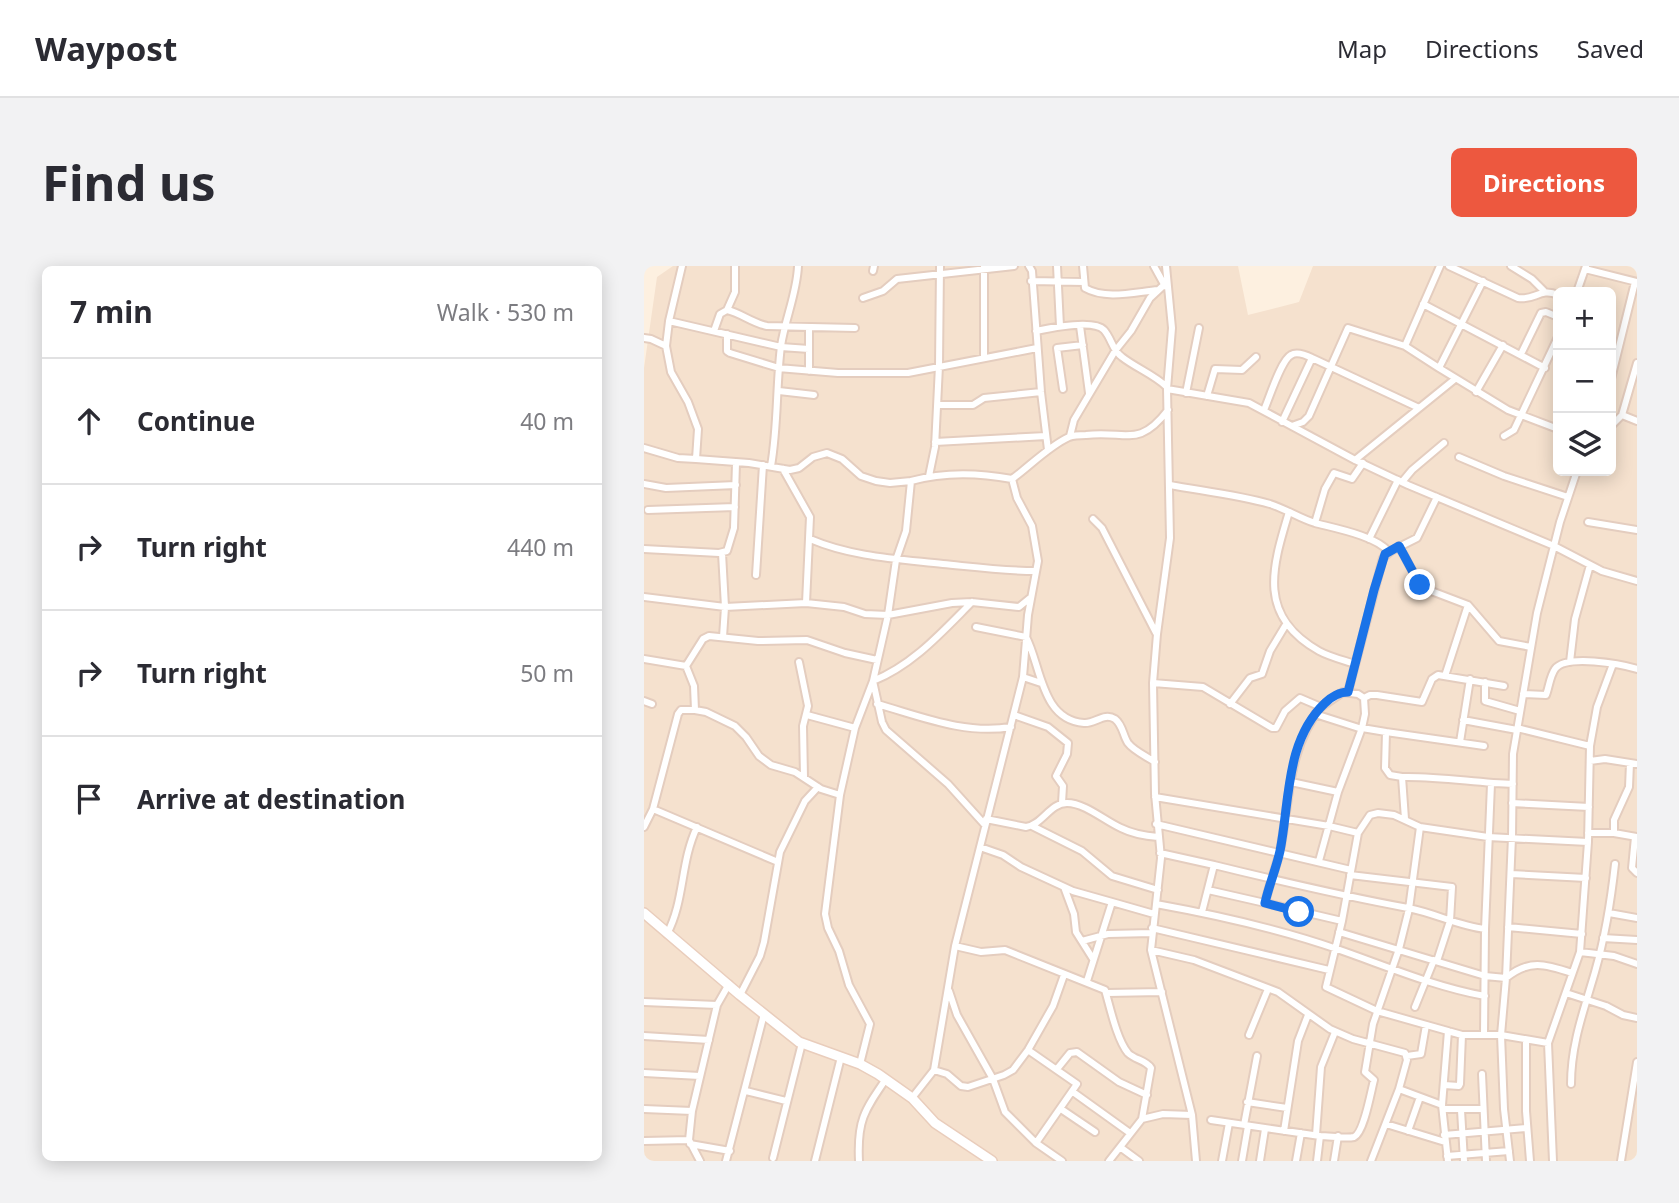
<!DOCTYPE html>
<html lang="en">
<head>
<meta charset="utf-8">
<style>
	body { margin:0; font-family:"Noto Sans",sans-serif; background:#f2f2f3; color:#2b2b33 }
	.controls { position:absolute; right:21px; top:21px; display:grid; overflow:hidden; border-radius:10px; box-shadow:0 4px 18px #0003 }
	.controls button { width:63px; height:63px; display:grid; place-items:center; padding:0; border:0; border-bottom:2px solid #e1e1e2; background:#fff; color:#2b2b33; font:35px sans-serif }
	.stop { position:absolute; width:21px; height:21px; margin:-16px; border:5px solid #1a73e8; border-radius:50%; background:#fff }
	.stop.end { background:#1a73e8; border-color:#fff; box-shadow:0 2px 7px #0008 }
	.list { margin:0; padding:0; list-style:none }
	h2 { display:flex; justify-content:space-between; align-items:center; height:91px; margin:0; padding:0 28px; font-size:30px }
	h2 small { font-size:23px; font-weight:400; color:#7c7c81 }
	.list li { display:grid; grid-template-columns:46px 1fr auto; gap:21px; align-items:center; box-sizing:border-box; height:126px; padding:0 28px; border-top:2px solid #e1e1e2 }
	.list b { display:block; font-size:26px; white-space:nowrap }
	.list em { font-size:23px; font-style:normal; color:#7c7c81 }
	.icon { flex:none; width:38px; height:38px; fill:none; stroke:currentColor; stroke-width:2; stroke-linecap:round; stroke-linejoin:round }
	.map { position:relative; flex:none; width:993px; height:895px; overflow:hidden; border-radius:10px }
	header { display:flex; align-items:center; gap:42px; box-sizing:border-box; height:98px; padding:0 35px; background:#fff; border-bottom:2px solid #e1e1e2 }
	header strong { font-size:33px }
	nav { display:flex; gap:38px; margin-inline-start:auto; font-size:24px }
	.intro { display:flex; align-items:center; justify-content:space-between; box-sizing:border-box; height:168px; padding:0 42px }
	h1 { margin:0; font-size:49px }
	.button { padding:18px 32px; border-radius:10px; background:#ed583f; color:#fff; font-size:24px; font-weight:700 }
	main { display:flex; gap:42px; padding:0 42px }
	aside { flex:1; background:#fff; border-radius:10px; box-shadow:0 4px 18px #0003 }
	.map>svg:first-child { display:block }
</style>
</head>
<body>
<header>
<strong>Waypost</strong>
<nav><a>Map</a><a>Directions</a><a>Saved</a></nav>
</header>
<div class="intro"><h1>Find us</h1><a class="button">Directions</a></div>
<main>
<aside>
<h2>7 min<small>Walk · 530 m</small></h2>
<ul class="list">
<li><svg class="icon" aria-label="ahead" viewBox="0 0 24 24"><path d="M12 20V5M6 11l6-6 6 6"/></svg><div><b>Continue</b></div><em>40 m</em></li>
<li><svg class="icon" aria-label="right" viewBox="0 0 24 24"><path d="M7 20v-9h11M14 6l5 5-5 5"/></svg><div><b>Turn right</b></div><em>440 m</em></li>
<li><svg class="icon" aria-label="right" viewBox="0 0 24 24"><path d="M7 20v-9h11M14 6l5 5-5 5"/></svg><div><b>Turn right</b></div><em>50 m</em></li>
<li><svg class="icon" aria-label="arrive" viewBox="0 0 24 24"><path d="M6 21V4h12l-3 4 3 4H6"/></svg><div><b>Arrive at destination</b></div></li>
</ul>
</aside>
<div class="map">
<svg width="993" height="895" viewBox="0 0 993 895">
	<rect width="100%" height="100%" fill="#fdf0e0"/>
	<path fill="#f5e1ce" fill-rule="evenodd" d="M29 0H594L604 49 655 36 669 0H993V895H0V102L13 11ZM914 26H967V205H914Z"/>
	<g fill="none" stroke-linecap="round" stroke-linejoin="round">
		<defs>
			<path id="street" d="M340 0V92
				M385 0 388 5 397 126 404 184
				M413 0 416 60
				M439 0 441 22C462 34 491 26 514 24
				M510 0 521 20
				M522 0 528 62 523 123 526 272 513 368 509 417 511 528 517 592 507 684 548 849 552 895
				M805 0 874 32C891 35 896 21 914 29
				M867 0 888 13 900 25
				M941 3 993 16
				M229 5 230 0
				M387 15 440 16
				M839 15 795 102 864 144 914 163
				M933 26 942 0
				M219 32 239 25 253 13 370 0
				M779 38 901 102
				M83 44 91 26V0
				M25 55 137 81 165 83
				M436 60 445 127
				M70 65 76 48 83 44C97 47 108 57 123 60L211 62
				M392 65C406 62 450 53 460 64 468 73 468 84 478 91 492 102 509 108 523 121
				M83 68V85L86 87 135 102
				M0 72 7 73 22 80 27 106 44 136 54 163 52 193 105 197 146 204 155 202 169 191 183 187 198 193 217 210 232 215 246 217 267 215
				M22 80 25 55 38 0
				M761 80 795 102
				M877 88 897 47 902 46 914 51
				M134 102 194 107H264L393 82
				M165 105V61
				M967 113 991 16
				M419 123 413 82 439 79
				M523 123 605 137 711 194 764 219 910 280 958 305 993 315
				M135 125 170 129
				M832 126 859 79
				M542 127 555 62
				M563 130 571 103 598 104 612 91
				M293 139H329L340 132 397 126
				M620 144C625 133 637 94 647 89 653 85 662 89 668 92L775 142
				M978 149 993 97
				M638 156 668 92
				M648 160 659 156 665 150 704 62 761 80 796 0
				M967 160 978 149 993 155
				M426 170 430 154 471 85 487 65 506 32 521 18
				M860 170 870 164 914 71
				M291 176 402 170
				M0 182 34 192 52 193
				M815 191 860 210 924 231
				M711 194 811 113
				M127 200C134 160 132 120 137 80 141 53 153 27 154 0
				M139 203 166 251 162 337
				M285 210 291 181 295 100 296 0
				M758 216 768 204 800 177
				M0 218 22 222 92 219
				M526 219C559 225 594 229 626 238 642 243 655 252 671 257 690 262 733 270 745 286
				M4 244 91 241
				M645 246C628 302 613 350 675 385 686 391 699 394 711 398
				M449 253 458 262 512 367
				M944 256 993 264
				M671 257 681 223 690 207 708 213 719 197
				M166 273C208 291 254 293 299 298 330 301 361 305 392 305
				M725 273 754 214
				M755 280 776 319 782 323 824 339 855 375 887 381
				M0 283 75 287 83 285 90 262 92 197
				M78 287 81 341 79 371
				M112 309 119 199
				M0 331 81 341 162 337 200 341 221 348 244 349 252 294 262 265 267 215C299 206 336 207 368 213 386 200 405 180 425 171 430 169 436 169 442 169 482 164 494 183 524 144
				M332 361 382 371C397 399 397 454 440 457 451 458 460 446 471 453 479 459 479 470 484 477 490 485 502 490 511 496
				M0 393 42 400 59 373 65 370 114 375 163 374 201 387 233 394
				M155 396 164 440 159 460 160 511
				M926 396 931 353 946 299
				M42 400 50 420 51 444 62 446 91 460 102 471 115 490 127 499 151 506 177 523 196 529
				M801 410 824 339
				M379 411 397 417
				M841 416V435L876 445
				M509 417 559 421 628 462H632L641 445 656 432 677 441 699 426 714 428 720 432 721 448 718 462 742 466 741 502 746 509 758 511 761 553
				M704 426 739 292 747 285 773 272 793 231
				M879 428 902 429C905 421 906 410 911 403 922 388 977 398 993 403
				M720 432 726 429H733L778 436 788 413 794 409 860 420
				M0 435 8 438
				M233 438C276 450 321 469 367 461
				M586 438 606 412 618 408 626 385 641 360
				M677 441C643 483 646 535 636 585 632 602 625 619 621 637L698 655
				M671 448 718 463
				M163 449 211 462
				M370 449 404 461 424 477 423 488 412 510 419 520 418 537
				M819 454 873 464
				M873 462 946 480
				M742 466 840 480
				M816 476 826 413
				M946 495 961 493 993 498
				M758 511C796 510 832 517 869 518
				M647 516 694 526
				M511 531 685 560 714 567
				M868 537 945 541
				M9 543 134 596
				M342 553 382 561C398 559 406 537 423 537 441 537 461 555 477 562 489 568 501 570 514 571
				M512 558 707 604
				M341 559 304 518 242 464 238 456 229 415 244 349 308 337 328 336 375 341 386 332
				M388 560 438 585 468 610 514 624
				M0 561 9 543 34 448 37 444H51
				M944 567H970L993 571
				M970 567V554L985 521 986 497
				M991 571 988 602 993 607
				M944 576 946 480 953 441 969 398
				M336 581 359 589 377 601 429 625 468 636
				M516 587 570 599
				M675 595 694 526 718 462
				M867 608 942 612
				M706 609 808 621 806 655 793 695
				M420 621 430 648 432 666 449 693
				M564 624 621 637
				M512 638C573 649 635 663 693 683 742 700 791 721 841 730
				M558 646 570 599C635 615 699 630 764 642 791 647 814 660 841 663
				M965 647 993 652
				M864 661 938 668
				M508 662 685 704
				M695 666 841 710 862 712C885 693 901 698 928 707
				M23 668C41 634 36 597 53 561
				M959 672 993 674
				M438 675 464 668 508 667
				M311 680 337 686 361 684 461 724C466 741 473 774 484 787 491 794 502 794 507 802L498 853 465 895
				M507 684 550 694 634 726 686 763 709 773 761 787 763 794 755 823
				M936 686 970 690 993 698
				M443 715 468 636 510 648
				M305 725 313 749 349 813 361 846 392 877 418 895
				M463 727 518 726
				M922 727 962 740 979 749 993 752
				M96 729 116 690 120 676 136 586 161 535 174 521
				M0 736 73 739
				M771 741 790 694
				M605 769 624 723
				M840 769 841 663 847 518
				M0 770 65 774
				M882 774V845L886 895
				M904 777 857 769H818L733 745 682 721 698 655 714 567 726 549 734 547 750 549 776 561 844 571 944 576 936 686 904 777 909 895
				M384 784 433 818 392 877
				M763 790 777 788 782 759
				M216 798 226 758 205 719 195 685 184 662 181 648 196 529 211 462 229 415C269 399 298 366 328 336
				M413 803 426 787 433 786 475 816 503 829
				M290 804 303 808 317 820 324 821 360 809 369 804 384 784 409 740 420 709
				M0 807 56 810
				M838 808 842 895
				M927 818C927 778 940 744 951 706 961 671 967 635 971 598
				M800 819 815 820 816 818 818 769
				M102 825 142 835
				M429 826 486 867
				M268 832 290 804 311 680 379 411 384 349 394 295 388 260 373 232 368 213
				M603 836 643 842
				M0 843 48 845
				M417 843 451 866
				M799 843H838
				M817 844 820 895
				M498 853 519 848 548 849
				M567 854 676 870 673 895
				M742 858 801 876
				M600 859 613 790
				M640 865 654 775 664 749
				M764 865 776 831
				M672 869 677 801 691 766
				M800 869 883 862
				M676 870C686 870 701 873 710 871 720 867 727 825 730 814L721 806 729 758 755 683 765 643 776 561
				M0 875 45 874
				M46 878 86 885
				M476 881 495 895
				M803 890 865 885
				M129 892 158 777
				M56 895 45 874 48 845 73 739 85 718
				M82 895 120 748
				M171 895 197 791
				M215 895C213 855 220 845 242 813
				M578 895 585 857
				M598 895 604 860
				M616 895 621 863
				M652 895 657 867
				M690 895 694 870
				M727 895 755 823 798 839
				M804 895 798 839 804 765
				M866 895 860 843 857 769 862 712 868 571 869 488 893 347 916 256 933 205
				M977 895 993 796"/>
			<path id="secondary" d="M0 647 96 729 155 776 216 798 234 808 268 832 291 857 348 895"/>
		</defs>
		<use href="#street" stroke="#e4cdbf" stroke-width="10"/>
		<use href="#secondary" stroke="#e9cdbc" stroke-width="12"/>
		<use href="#street" stroke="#fff" stroke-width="6"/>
		<use href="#secondary" stroke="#fff" stroke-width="9"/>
	</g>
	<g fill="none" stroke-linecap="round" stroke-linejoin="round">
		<path stroke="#1a73e8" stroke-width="9" d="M655 646 621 637C625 619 632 603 636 585 646 535 641 475 681 437 687 431 696 426 704 426L730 324 741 288 755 280 776 319"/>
	</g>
</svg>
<div class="controls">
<button>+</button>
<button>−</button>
<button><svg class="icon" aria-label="layers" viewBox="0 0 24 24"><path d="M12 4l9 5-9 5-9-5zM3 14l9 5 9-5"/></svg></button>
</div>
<div class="stop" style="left:655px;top:646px"></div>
<div class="stop end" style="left:776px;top:319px"></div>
</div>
</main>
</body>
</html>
